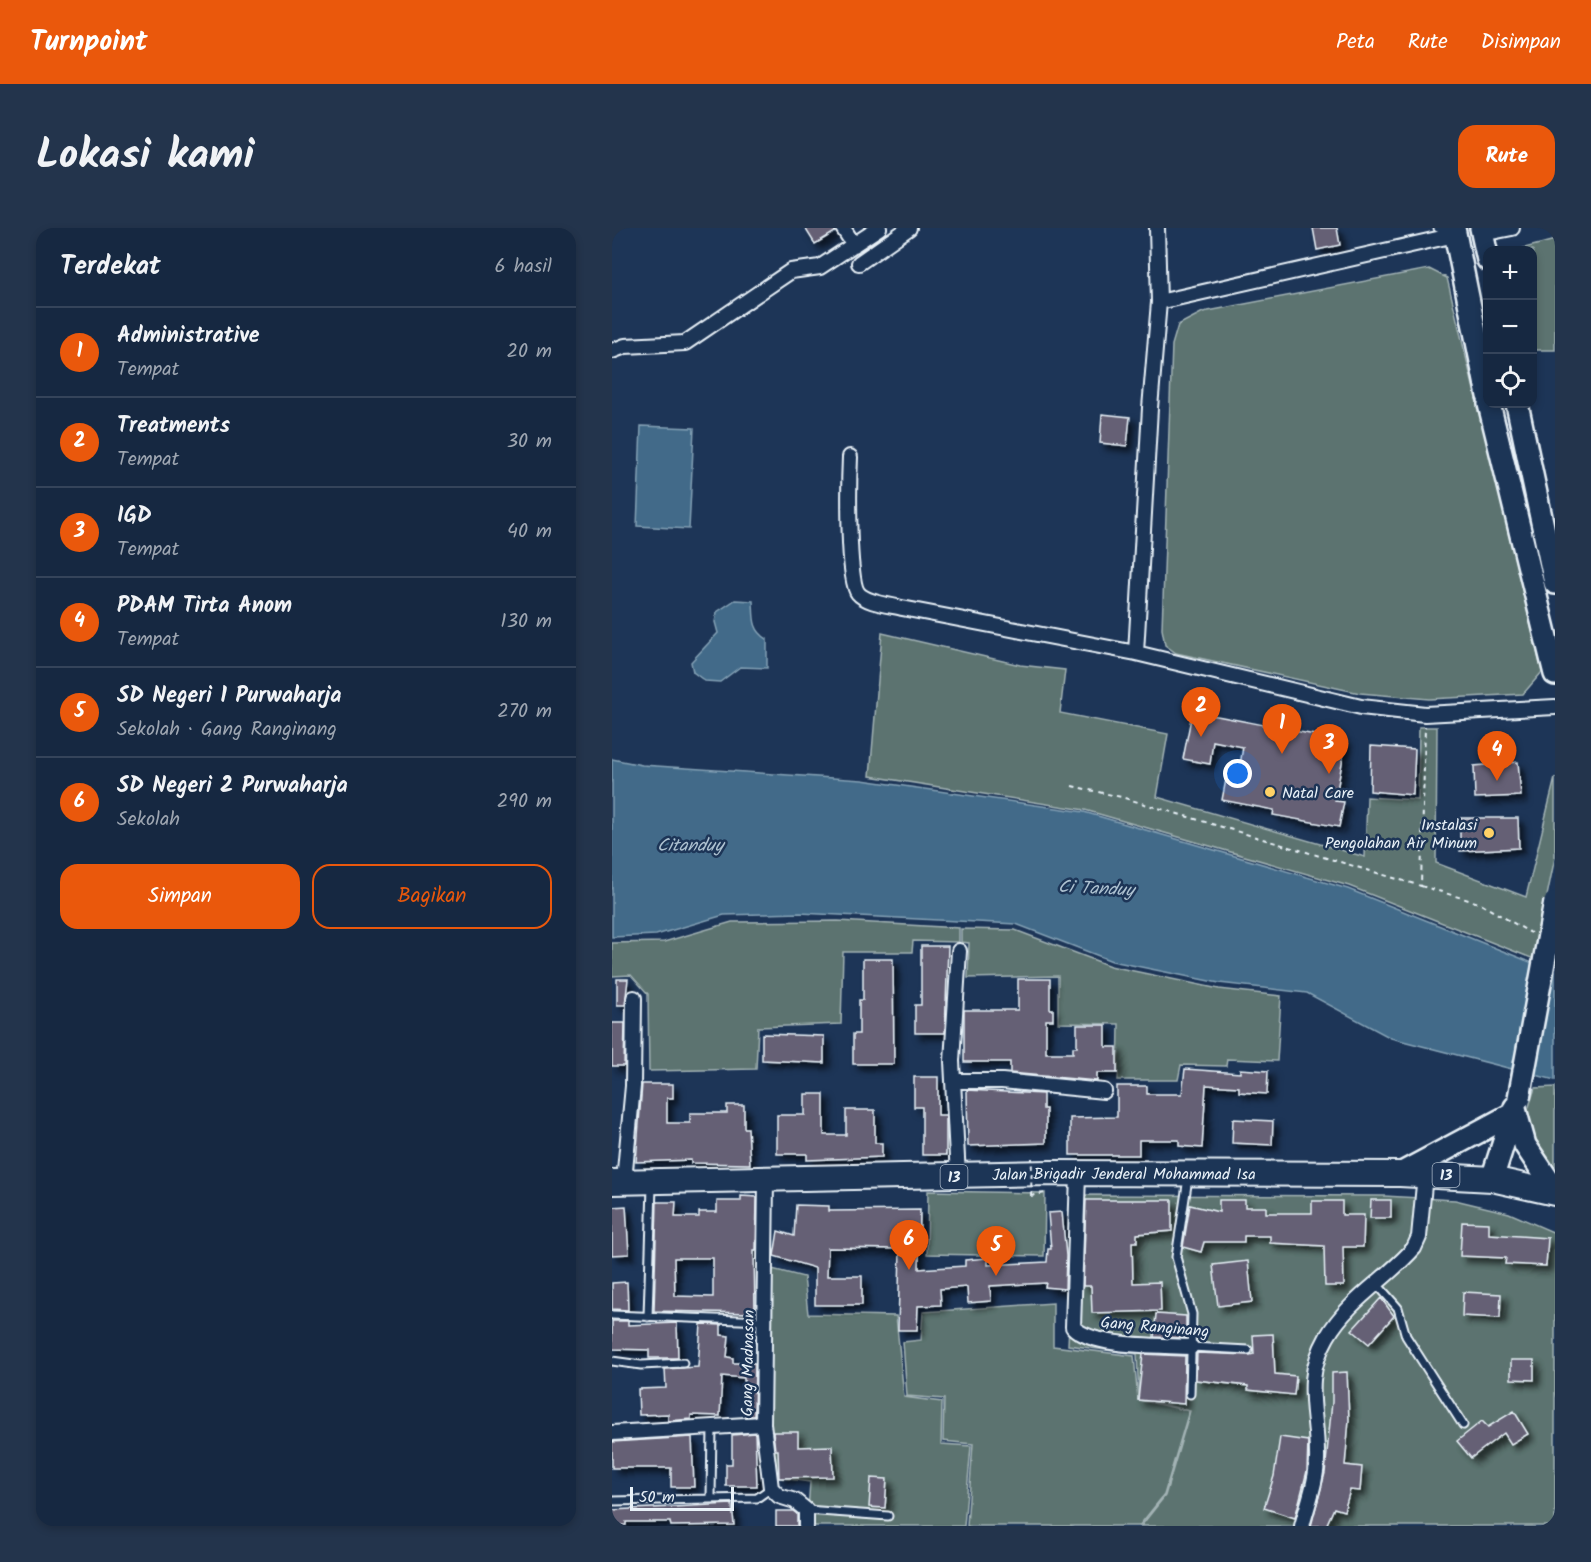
<!DOCTYPE html>
<html lang="id">
<head>
<meta charset="utf-8">
<style>
	body { margin:0; font-family:Kalam,sans-serif; background:#23344c; color:#f1f3f6 }
	.controls { position:absolute; right:18px; top:18px; display:grid; overflow:hidden; border-radius:12px; box-shadow:0 3px 9px #0003 }
	.controls button { width:54px; height:54px; display:grid; place-items:center; padding:0; border:0; border-bottom:2px solid #35445a; background:#162841; color:#f1f3f6; font:30px sans-serif }
	.scale { position:absolute; left:18px; bottom:15px; width:104px; box-sizing:border-box; padding-left:6px; border:3px solid #e8f1f8; border-top:0; font-size:16px; line-height:21px; white-space:nowrap; color:#e8f1f8; -webkit-text-stroke:4px #1d3557; paint-order:stroke }
	.you { position:absolute; left:626px; top:546px; width:21px; height:21px; margin:-15px; border:4px solid #fff; border-radius:50%; background:#1a73e8; box-shadow:0 0 0 9px #1a73e833 }
	.badge { display:grid; place-items:center; width:39px; height:39px; border-radius:50%; background:#ea580c; color:#fff; font-size:20px; font-weight:700 }
	.pin { position:absolute; translate:-50% -50px; filter:drop-shadow(0 2px 3px #0008) }
	.pin::after { content:''; position:absolute; top:32px; width:21px; height:18px; background:inherit; clip-path:polygon(0 0,100% 0,50% 100%) }
	.list { margin:0; padding:0; list-style:none }
	h2 { display:flex; justify-content:space-between; align-items:center; height:78px; margin:0; padding:0 24px; font-size:26px }
	h2 small { font-size:20px; font-weight:400; color:#9ea6b1 }
	.list li { display:grid; grid-template-columns:39px 1fr auto; gap:18px; align-items:center; box-sizing:border-box; height:90px; padding:0 24px; border-top:2px solid #35445a }
	.list b { display:block; font-size:22px; white-space:nowrap }
	.list p { margin:0; font-size:20px; white-space:nowrap; color:#9ea6b1 }
	.list em { font-size:20px; font-style:normal; color:#9ea6b1 }
	.actions { display:flex; gap:12px; padding:18px 24px }
	.actions a { flex:1; padding:14px 0; border:2px solid #ea580c; border-radius:18px; text-align:center; font-size:21px; color:#ea580c }
	.actions .main { background:#ea580c; color:#fff }
	.icon { flex:none; width:33px; height:33px; fill:none; stroke:currentColor; stroke-width:2; stroke-linecap:round; stroke-linejoin:round }
	.map { position:relative; flex:none; width:943px; height:1298px; overflow:hidden; border-radius:18px }
	header { display:flex; align-items:center; gap:36px; box-sizing:border-box; height:84px; padding:0 30px; background:#ea580c; color:#fff }
	header strong { font-size:28px }
	nav { display:flex; gap:33px; margin-inline-start:auto; font-size:21px }
	.intro { display:flex; align-items:center; justify-content:space-between; box-sizing:border-box; height:144px; padding:0 36px }
	h1 { margin:0; font-size:42px }
	.button { padding:15px 27px; border-radius:18px; background:#ea580c; color:#fff; font-size:21px; font-weight:700 }
	main { display:flex; gap:36px; padding:0 36px }
	aside { flex:1; background:#162841; border-radius:18px; box-shadow:0 3px 9px #0003 }
	.map>svg:first-child { display:block }
</style>
</head>
<body>
<header>
<strong>Turnpoint</strong>
<nav><a>Peta</a><a>Rute</a><a>Disimpan</a></nav>
</header>
<div class="intro"><h1>Lokasi kami</h1><a class="button">Rute</a></div>
<main>
<aside>
<h2>Terdekat<small>6 hasil</small></h2>
<ul class="list">
<li><span class="badge">1</span><div><b>Administrative</b><p>Tempat</p></div><em>20 m</em></li>
<li><span class="badge">2</span><div><b>Treatments</b><p>Tempat</p></div><em>30 m</em></li>
<li><span class="badge">3</span><div><b>IGD</b><p>Tempat</p></div><em>40 m</em></li>
<li><span class="badge">4</span><div><b>PDAM Tirta Anom</b><p>Tempat</p></div><em>130 m</em></li>
<li><span class="badge">5</span><div><b>SD Negeri 1 Purwaharja</b><p>Sekolah · Gang Ranginang</p></div><em>270 m</em></li>
<li><span class="badge">6</span><div><b>SD Negeri 2 Purwaharja</b><p>Sekolah</p></div><em>290 m</em></li>
</ul>
<div class="actions"><a class="main">Simpan</a><a>Bagikan</a></div>
</aside>
<div class="map">
<svg width="943" height="1298" viewBox="0 0 943 1298">
	<defs>
		<filter id="shadow"><feDropShadow dx="5.5" dy="5.5" stdDeviation="3" flood-color="#0009"/></filter>
	</defs>
	<rect width="100%" height="100%" fill="#1d3557"/>
	<filter id="ink" filterUnits="userSpaceOnUse"><feTurbulence type="fractalNoise" baseFrequency=".0167" numOctaves="2"/><feDisplacementMap in="SourceGraphic" scale="12" xChannelSelector="R" yChannelSelector="G"/><feConvolveMatrix kernelMatrix="1 2 1 2 8 2 1 2 1" color-interpolation-filters="sRGB"/></filter>
	<g filter="url(#ink)">
		<path fill="#5b736f" stroke="#a2b2b4" stroke-width="1.5" d="M943 12V122H921V22H905Z
			M817 41 835 50 930 444 911 466 817 471 748 465 564 425 553 417 550 401 560 117 566 97 591 84Z
			M270 405 408 437 453 442 448 485 556 506 545 569 753 629 755 569 806 572 807 499H825L824 635 914 669 943 550V629L922 731 737 658 473 582 258 548Z
			M226 693 347 700V714L301 713 300 724H231L229 796 146 799 144 841 37 843 36 766 19 747 0 748V715L52 714 120 694Z
			M349 701 403 702 498 738 607 761 669 768 665 833 615 831 614 838 569 837 566 852H506L507 796 446 795V748L356 750 357 715 349 714Z
			M943 859V945L933 936 913 891 923 860Z
			M316 963 433 965 432 1028 315 1026Z
			M463 967 772 968 843 972 897 985 943 1005V1298H529L553 1268 578 1183 527 1170 525 1126 456 1117Z
			M160 1041 192 1049 196 1086 284 1088 292 1169 330 1174 329 1216 359 1218 352 1298H195L198 1254 153 1248Z
			M441 1075V1118L522 1128 526 1172 577 1183 552 1267 527 1298H355L361 1216 331 1213 332 1171 295 1168 291 1114 309 1112 311 1084Z"/>
		<path fill="#426b89" stroke="#84a1b5" stroke-width="1.5" d="M29 198 82 200 77 301 25 298Z
			M123 372 141 373C142 390 140 402 155 411V440L128 439 108 454 93 453 81 444 79 434 106 405 103 394 105 384Z
			M0 531 30 537 250 552 472 584 736 661 943 744V852L779 810 695 765 607 755 500 733 404 696 188 685 112 687 44 707 0 709Z"/>
		<path fill="#656074" stroke="#e8f1f8" stroke-width="1.5" fill-rule="evenodd" filter="url(#shadow)" d="M193 0H222L223 4 203 16Z
			M701 0H725L728 17 705 22Z
			M490 186 518 189 515 218 488 215Z
			M580 485 605 488 734 513 723 573 732 574 727 599 661 587 662 582 610 572 616 541 627 543 631 519 601 513 598 536 571 531Z
			M759 518 803 521 801 567 758 563Z
			M906 534 909 568 863 570 862 538Z
			M848 590H906L907 620 848 623Z
			M309 718H336L333 805H303V777H309Z
			M251 731H281L282 836H241V806H247V772H251Z
			M5 751H16L13 777H5Z
			M406 751H438V781H441V792H434V825H461V819H465V797H494V819H505V845H485V853L398 845V834H352V782H406Z
			M0 795H13L12 838H0Z
			M150 806 212 808V835L150 832Z
			M573 841 628 845V841L656 843 655 866 627 864V859L594 857 590 920 567 918V912H527V927H458V890L505 889V858H535V866H570Z
			M302 849H326V887H334V927H310V879H302Z
			M30 856H61V870H55V895H78V885H115V877H132V900H136L138 936 79 935V932L24 934Z
			M355 862 431 866V881H434V915L356 918Z
			M193 866H212V907H234V882H263V915H270V929L195 932V926H165V887H193Z
			M621 891 661 893 660 917 620 915Z
			M129 968 145 969 144 1022H142L143 1085 42 1083 45 974H64L63 989H87V984H105V973H129ZM62 1030H101V1069L63 1068Z
			M474 972H560V1003L525 1006V1014H520L521 1055 548 1054 549 1083 480 1085 479 1058H471Z
			M607 972H633V979H654V985H700V973H730V987H752L751 1019H731L732 1058H713L712 1018 658 1015V1008H632V1014H592L589 1024 571 1019 578 977 607 984Z
			M759 972H779V990H758Z
			M184 977 217 978V983L308 982 307 1041 353 1038V1032L376 1030V1037L435 1034 436 1021H439L436 985 450 984 454 1028 453 1061 433 1059 434 1055 378 1058 379 1073 356 1075 355 1059 328 1061 329 1077 306 1078 305 1102H286L288 1021 216 1020 215 1048H250V1077H203V1040L162 1028 166 1003 182 1008Z
			M14 978 17 1026 0 1027V979Z
			M850 994 877 995V1006L936 1010 934 1038 893 1036 894 1030 848 1028Z
			M636 1033 640 1074 606 1078 601 1037Z
			M15 1054 16 1082 0 1081V1055Z
			M851 1064 889 1066 888 1090 850 1088Z
			M769 1070 782 1088 757 1116 740 1102Z
			M544 1086 574 1088V1110L542 1109Z
			M0 1093H16V1097L65 1095 66 1130H37V1122L0 1121Z
			M89 1096 109 1097V1107L117 1108 115 1129 121 1130V1135H143L142 1188H133L132 1150 110 1148 108 1188 79 1187V1191L56 1193V1186L27 1187 26 1161 54 1160 53 1141 86 1139Z
			M661 1106 663 1146 684 1148 682 1167 636 1162V1158L584 1152 585 1125 638 1127 642 1126 641 1107Z
			M531 1126 573 1128 572 1176 526 1172Z
			M899 1132H922V1152L899 1151Z
			M735 1144 737 1192 733 1237 750 1239 748 1263 738 1262 732 1283 722 1280 714 1298H699L713 1245 720 1174V1145Z
			M902 1183 916 1206 899 1216 892 1205 859 1230 845 1213 870 1193 876 1199Z
			M161 1204H186V1219L220 1218 221 1249 167 1250 166 1222H163Z
			M143 1205 145 1258H114V1236H120V1207Z
			M80 1209 82 1259H59V1240H0V1214Z
			M668 1209 696 1213 695 1243 683 1290 652 1280 662 1248Z
			M259 1250 275 1251 273 1280 257 1279Z
			M120 1276 122 1297 59 1298 58 1294H14V1297L0 1298V1282Z
			M164 1283H181L185 1286V1298H164Z"/>
		<g fill="none" stroke-linecap="round" stroke-linejoin="round">
			<defs>
				<path id="lane" d="M826 0 838 5
					M576 950 564 1029 580 1086 578 1166
					M764 1055 786 1080 794 1108 851 1197
					M0 1087 153 1093
					M36 1089 40 958
					M579 1119 636 1122
					M0 1133 29 1137 71 1135
					M99 1269 100 1199
					M0 1273 145 1270 159 1260
					M194 1282 276 1288"/>
				<path id="street" d="M231 0 242 17
					M870 6 900 0
					M247 35 297 0
					M547 74 843 7
					M0 123 13 118 73 115 179 43 208 39 267 0
					M238 229C237 250 235 353 246 365 254 375 278 377 290 380L524 425 749 479 813 486 943 479
					M524 425 538 180 547 74 545 0
					M341 853H390L492 863
					M466 946 461 1099C481 1120 549 1117 579 1119
					M346 949 340 833 347 723
					M154 952 151 1196 159 1260 167 1268 183 1273 194 1282V1298
					M12 953 21 858 22 770
					M0 1205 151 1196
					M690 1298C696 1275 706 1250 705 1226 705 1181 690 1153 715 1109 736 1072 775 1051 802 1020L807 1009 813 946"/>
				<path id="primary" d="M842 0 876 168
					M869 0 876 32
					M877 176 943 446
					M905 176 943 355
					M903 881 913 917 943 962
					M788 946 902 885
					M880 951 903 879"/>
				<g id="highway">
					<path id="s1" d="M0 954 439 945 788 946 880 951 943 965"/>
				</g>
			</defs>
			<use href="#lane" stroke="#e8f1f8" stroke-width="11"/>
			<use href="#street" stroke="#e8f1f8" stroke-width="18"/>
			<use href="#primary" stroke="#e8f1f8" stroke-width="26"/>
			<use href="#highway" stroke="#e8f1f8" stroke-width="28"/>
			<path stroke="#e8f1f8" stroke-width="2" stroke-dasharray="4.5 4.5" stroke-linecap="butt" d="M460 558 509 569 809 658 813 498
				M809 658 867 675 919 705
				M419 968 433 965"/>
			<use href="#lane" stroke="#1d3557" stroke-width="7"/>
			<use href="#street" stroke="#1d3557" stroke-width="14"/>
			<use href="#primary" stroke="#1d3557" stroke-width="21"/>
			<use href="#highway" stroke="#1d3557" stroke-width="24"/>
			<defs>
				<path id="primary-bridge" d="M907 870 943 674"/>
			</defs>
			<use href="#primary-bridge" stroke="#e8f1f8" stroke-width="26" stroke-linecap="butt"/>
			<path stroke="#e8f1f8" stroke-width="2" stroke-dasharray="4.5 4.5" stroke-linecap="butt" d="M419 968 420 930"/>
			<use href="#primary-bridge" stroke="#1d3557" stroke-width="21"/>
		</g>
	</g>
	<g fill="#ffd166" stroke="#1d3557" stroke-width="2">
		<circle cx="658" cy="564" r="6"/>
		<circle cx="877" cy="605" r="6"/>
	</g>
	<g text-anchor="middle" stroke-width="5" stroke-linejoin="round" paint-order="stroke">
		<g fill="#1d3557" stroke="#abb9c8" stroke-width="1.5">
			<rect x="820.5" y="935" width="27" height="24" rx="4.5"/>
			<rect x="328.5" y="937" width="27" height="24" rx="4.5"/>
		</g>
		<g font-size="15" font-weight="bold" fill="#e8f1f8">
			<text x="834" y="952">13</text>
			<text x="342" y="954">13</text>
		</g>
		<g font-size="16" fill="#e8f1f8" stroke="#1d3557" text-anchor="start">
			<text x="670" y="570">Natal Care</text>
			<text x="865" y="602" text-anchor="end">Instalasi<tspan x="865" dy="18">Pengolahan Air Minum</tspan></text>
		</g>
		<g font-size="16" fill="#e8f1f8" stroke="#1d3557">
			<text dy="6" stroke="none"><textPath href="#s1" startOffset="512">Jalan Brigadir Jenderal Mohammad Isa</textPath></text>
			<text transform="translate(543 1098) rotate(5)" y="6">Gang Ranginang</text>
			<text transform="translate(135 1135) rotate(-89)" y="6">Gang Madnasan</text>
		</g>
		<g font-size="18" font-style="italic" fill="#aec2d1" stroke="#1d3557">
			<text x="78" y="623">Citanduy</text>
			<text transform="translate(484 660) rotate(3)" y="6">Ci Tanduy</text>
		</g>
	</g>
</svg>
<div class="controls">
<button>+</button>
<button>−</button>
<button><svg class="icon" aria-label="locate" viewBox="0 0 24 24"><circle cx="12" cy="12" r="6"/><path d="M12 2v4M12 18v4M2 12h4M18 12h4"/></svg></button>
</div>
<div class="scale">50 m</div>
<div class="you"></div>
<div class="pin badge" style="left:670px;top:526px">1</div>
<div class="pin badge" style="left:589px;top:509px">2</div>
<div class="pin badge" style="left:717px;top:546px">3</div>
<div class="pin badge" style="left:885px;top:553px">4</div>
<div class="pin badge" style="left:384px;top:1048px">5</div>
<div class="pin badge" style="left:297px;top:1042px">6</div>
</div>
</main>
</body>
</html>
